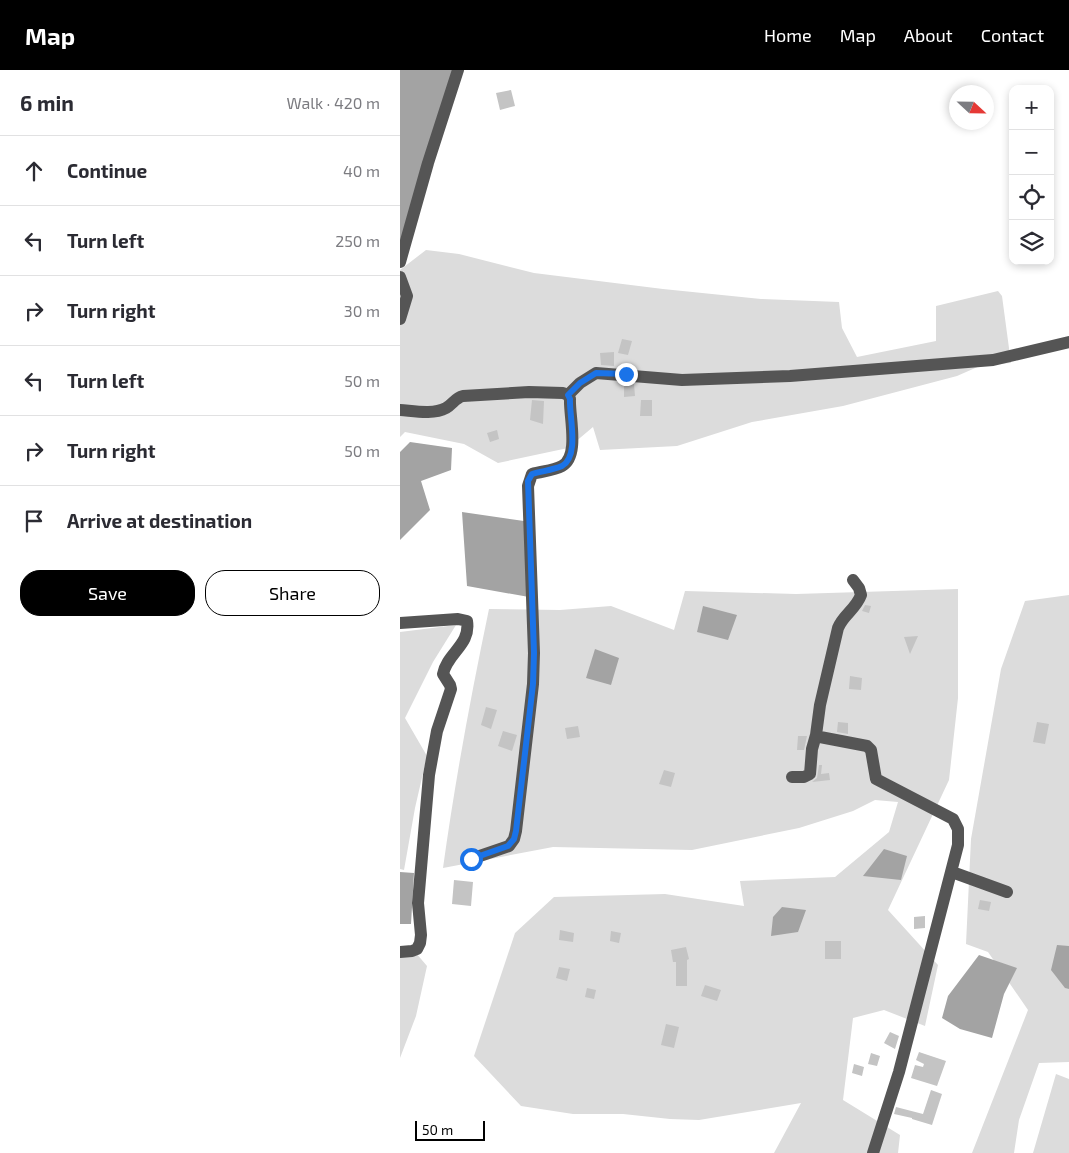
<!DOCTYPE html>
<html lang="en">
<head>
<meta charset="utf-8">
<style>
	body { margin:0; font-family:"Exo 2",sans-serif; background:#f7f7f7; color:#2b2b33 }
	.controls { position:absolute; right:15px; top:15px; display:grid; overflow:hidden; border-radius:10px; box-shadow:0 2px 8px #0003 }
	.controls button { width:45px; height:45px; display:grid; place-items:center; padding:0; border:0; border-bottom:1px solid #e1e1e2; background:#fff; color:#2b2b33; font:25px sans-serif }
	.compass { position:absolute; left:549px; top:15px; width:45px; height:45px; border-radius:50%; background:#fff; box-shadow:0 2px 8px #0003; rotate:112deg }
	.scale { position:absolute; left:15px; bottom:12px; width:70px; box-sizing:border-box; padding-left:5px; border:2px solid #000; border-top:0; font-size:14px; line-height:18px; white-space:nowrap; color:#000; -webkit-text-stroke:4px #fff; paint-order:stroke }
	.stop { position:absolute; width:15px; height:15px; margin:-11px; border:4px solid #1a73e8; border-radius:50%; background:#fff }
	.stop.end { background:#1a73e8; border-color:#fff; box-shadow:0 1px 5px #0008 }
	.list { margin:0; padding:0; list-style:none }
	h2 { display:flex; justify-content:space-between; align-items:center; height:65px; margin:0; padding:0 20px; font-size:21px }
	h2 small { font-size:16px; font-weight:400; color:#7c7c81 }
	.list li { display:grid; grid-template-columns:32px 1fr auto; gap:15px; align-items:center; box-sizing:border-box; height:70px; padding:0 20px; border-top:1px solid #e1e1e2 }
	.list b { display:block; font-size:19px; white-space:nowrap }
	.list em { font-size:16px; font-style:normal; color:#7c7c81 }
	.actions { display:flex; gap:10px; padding:15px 20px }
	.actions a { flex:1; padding:11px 0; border:1px solid #000; border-radius:20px; text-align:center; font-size:18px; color:#000 }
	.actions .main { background:#000; color:#fff }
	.icon { flex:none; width:28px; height:28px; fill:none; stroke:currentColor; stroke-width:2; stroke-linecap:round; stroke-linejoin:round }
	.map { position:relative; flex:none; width:669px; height:1083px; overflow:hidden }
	header { display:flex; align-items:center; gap:30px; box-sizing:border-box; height:70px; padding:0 25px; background:#000; color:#fff }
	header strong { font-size:24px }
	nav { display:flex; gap:28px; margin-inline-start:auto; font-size:18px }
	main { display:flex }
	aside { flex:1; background:#fff }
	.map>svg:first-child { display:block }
</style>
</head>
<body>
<header>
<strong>Map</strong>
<nav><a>Home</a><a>Map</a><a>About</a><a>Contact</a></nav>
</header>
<main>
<aside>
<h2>6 min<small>Walk · 420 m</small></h2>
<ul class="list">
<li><svg class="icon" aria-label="ahead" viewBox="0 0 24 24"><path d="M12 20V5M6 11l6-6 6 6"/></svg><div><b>Continue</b></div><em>40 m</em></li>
<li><svg class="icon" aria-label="left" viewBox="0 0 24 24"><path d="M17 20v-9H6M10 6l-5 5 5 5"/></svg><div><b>Turn left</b></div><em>250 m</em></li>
<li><svg class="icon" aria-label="right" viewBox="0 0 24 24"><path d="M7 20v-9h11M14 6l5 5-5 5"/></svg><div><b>Turn right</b></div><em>30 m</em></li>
<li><svg class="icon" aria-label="left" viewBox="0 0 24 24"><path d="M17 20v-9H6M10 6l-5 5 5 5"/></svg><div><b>Turn left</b></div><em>50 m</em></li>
<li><svg class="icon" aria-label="right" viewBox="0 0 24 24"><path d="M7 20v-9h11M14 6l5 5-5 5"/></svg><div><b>Turn right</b></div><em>50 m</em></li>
<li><svg class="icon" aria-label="arrive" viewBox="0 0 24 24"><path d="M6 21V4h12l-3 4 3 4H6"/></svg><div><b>Arrive at destination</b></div></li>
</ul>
<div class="actions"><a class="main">Save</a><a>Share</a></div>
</aside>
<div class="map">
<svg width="669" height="1083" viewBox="0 0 669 1083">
	<rect width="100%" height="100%" fill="#fff"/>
	<path fill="#dcdcdc" d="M26 180 59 184 134 203 263 219 361 229 439 232 442 258 457 287 536 271V236L598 221 602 226 611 293 582 295 557 306 443 336 352 352 277 376 200 380 193 357 168 378 98 393 64 374 5 362 0 367V200Z
		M558 519V628L549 710 488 840 538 895 525 956 484 940 453 948 443 1030 500 1065 498 1083H374L401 1033 299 1050 270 1049 223 1044H173L121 1036 74 986 115 863 154 827 265 824 344 836 340 811 435 807 489 762 498 732 475 730 453 741 399 758 292 780 153 777 43 798C55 711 71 625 89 539L160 540 211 536 274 560 285 521 396 524Z
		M669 525V992L639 993 619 1050 614 1083H572L628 940 588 882 566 874 571 769 601 599 625 531Z
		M56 555 33 592 5 648 27 686 15 738 4 800 0 799V562Z
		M10 876 27 896 16 946 0 988V877Z
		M656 1004 669 1009V1083H633Z"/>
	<path fill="#a3a3a3" d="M0 0H56L0 185Z
		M10 372 52 378 51 400 21 411 30 440 0 470V382Z
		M62 442 124 451 129 527 67 516Z
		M303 536 337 545 328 570 297 562Z
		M195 579 219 588 211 615 186 608Z
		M484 779 507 786 501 810 463 806Z
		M0 802 14 803 11 854H0Z
		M382 837 406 840 398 862 371 866 373 847Z
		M657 875 669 876V919L665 918 651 900Z
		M579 885 617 898 604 924 592 968 560 959 542 948 548 926Z"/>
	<path fill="#c4c4c4" d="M111 20 115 36 100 40 96 23Z
		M222 269 232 271 228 285 218 283Z
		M214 282V296L201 295 200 283Z
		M224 313 234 314 235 326 224 327Z
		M132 330 144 331 143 354 130 350Z
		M241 330H252V346H240Z
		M97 360 99 369 90 372 87 363Z
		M465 535 471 536 469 543 462 541Z
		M518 566 510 584 504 567Z
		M450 606 462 608 461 620 449 619Z
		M86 637 97 640 91 659 81 655Z
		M438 652 448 653V664L437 662Z
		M637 652 649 654 645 674 633 672Z
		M178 656 180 667 167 669 165 658Z
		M103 661 117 665 112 681 98 676Z
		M398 666H407L404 680H397Z
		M419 695H422L421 704 429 703 430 710 412 712 417 708Z
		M264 700 275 703 271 717 259 714Z
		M54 810 73 812 71 836 52 834Z
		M580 830 591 832 589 841 578 839Z
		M525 846V858L514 859V847Z
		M160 860 174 863 173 872 159 870Z
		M211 861 221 863 219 873 210 871Z
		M425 871H441V889H425Z
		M286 877 289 889 287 890V916H276V892H273L271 880Z
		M159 897 170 899 167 911 156 908Z
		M305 915 321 920 317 931 301 926Z
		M187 918 196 920 194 929 185 927Z
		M266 954 279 957 274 978 261 975Z
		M490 962 499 966 495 979 484 973Z
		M519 982 546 991 537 1016 511 1008 515 995 523 997 524 994 516 990Z
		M471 983 480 986 477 996 468 994Z
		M454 994 464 997 462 1006 452 1003Z
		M531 1020 542 1024 532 1055 512 1049V1048L494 1044 496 1037 523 1044Z"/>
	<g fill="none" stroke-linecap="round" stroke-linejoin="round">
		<path stroke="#555" stroke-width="12" d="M0 192 28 93 58 0
			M0 207 7 226 0 249
			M168 325 180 313 196 303 282 310 390 306 593 290 669 272
			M0 340C14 341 33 345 46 338 53 334 55 328 63 326L129 322 163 323 168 325 170 329C169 346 180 386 162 396 153 401 142 401 132 404L128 416 134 583 133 614 116 761 114 769 109 776 71 789
			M453 510 459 518 461 525C456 539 443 545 438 558L420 635 416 665 420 667 467 676 471 680 476 709 553 749 558 759V775L499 1002 473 1083
			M0 553 58 549 67 551C71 575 47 583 43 604L50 615 51 619 37 661 29 705 18 833 21 865 20 873 17 879 12 881 0 882
			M392 707H404L410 704 412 679 416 665
			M552 802 607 822"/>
	</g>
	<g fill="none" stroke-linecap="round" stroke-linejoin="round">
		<path stroke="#1a73e8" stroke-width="6" d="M71 789 108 776 114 769 116 761 133 614 134 583 128 411 132 404C142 401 153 400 162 396 180 386 169 346 170 329L168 325 180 313 196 303 226 304"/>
	</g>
</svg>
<div class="controls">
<button>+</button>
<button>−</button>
<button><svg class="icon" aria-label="locate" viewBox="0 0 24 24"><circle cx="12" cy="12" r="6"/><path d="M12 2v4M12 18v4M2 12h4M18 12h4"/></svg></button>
<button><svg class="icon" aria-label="layers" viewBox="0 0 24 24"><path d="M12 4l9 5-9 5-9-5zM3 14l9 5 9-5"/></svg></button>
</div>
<svg class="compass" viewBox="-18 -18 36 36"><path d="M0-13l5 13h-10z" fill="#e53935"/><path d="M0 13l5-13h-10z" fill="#7c7c81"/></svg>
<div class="scale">50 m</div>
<div class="stop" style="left:71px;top:789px"></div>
<div class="stop end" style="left:226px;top:304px"></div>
</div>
</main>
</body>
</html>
